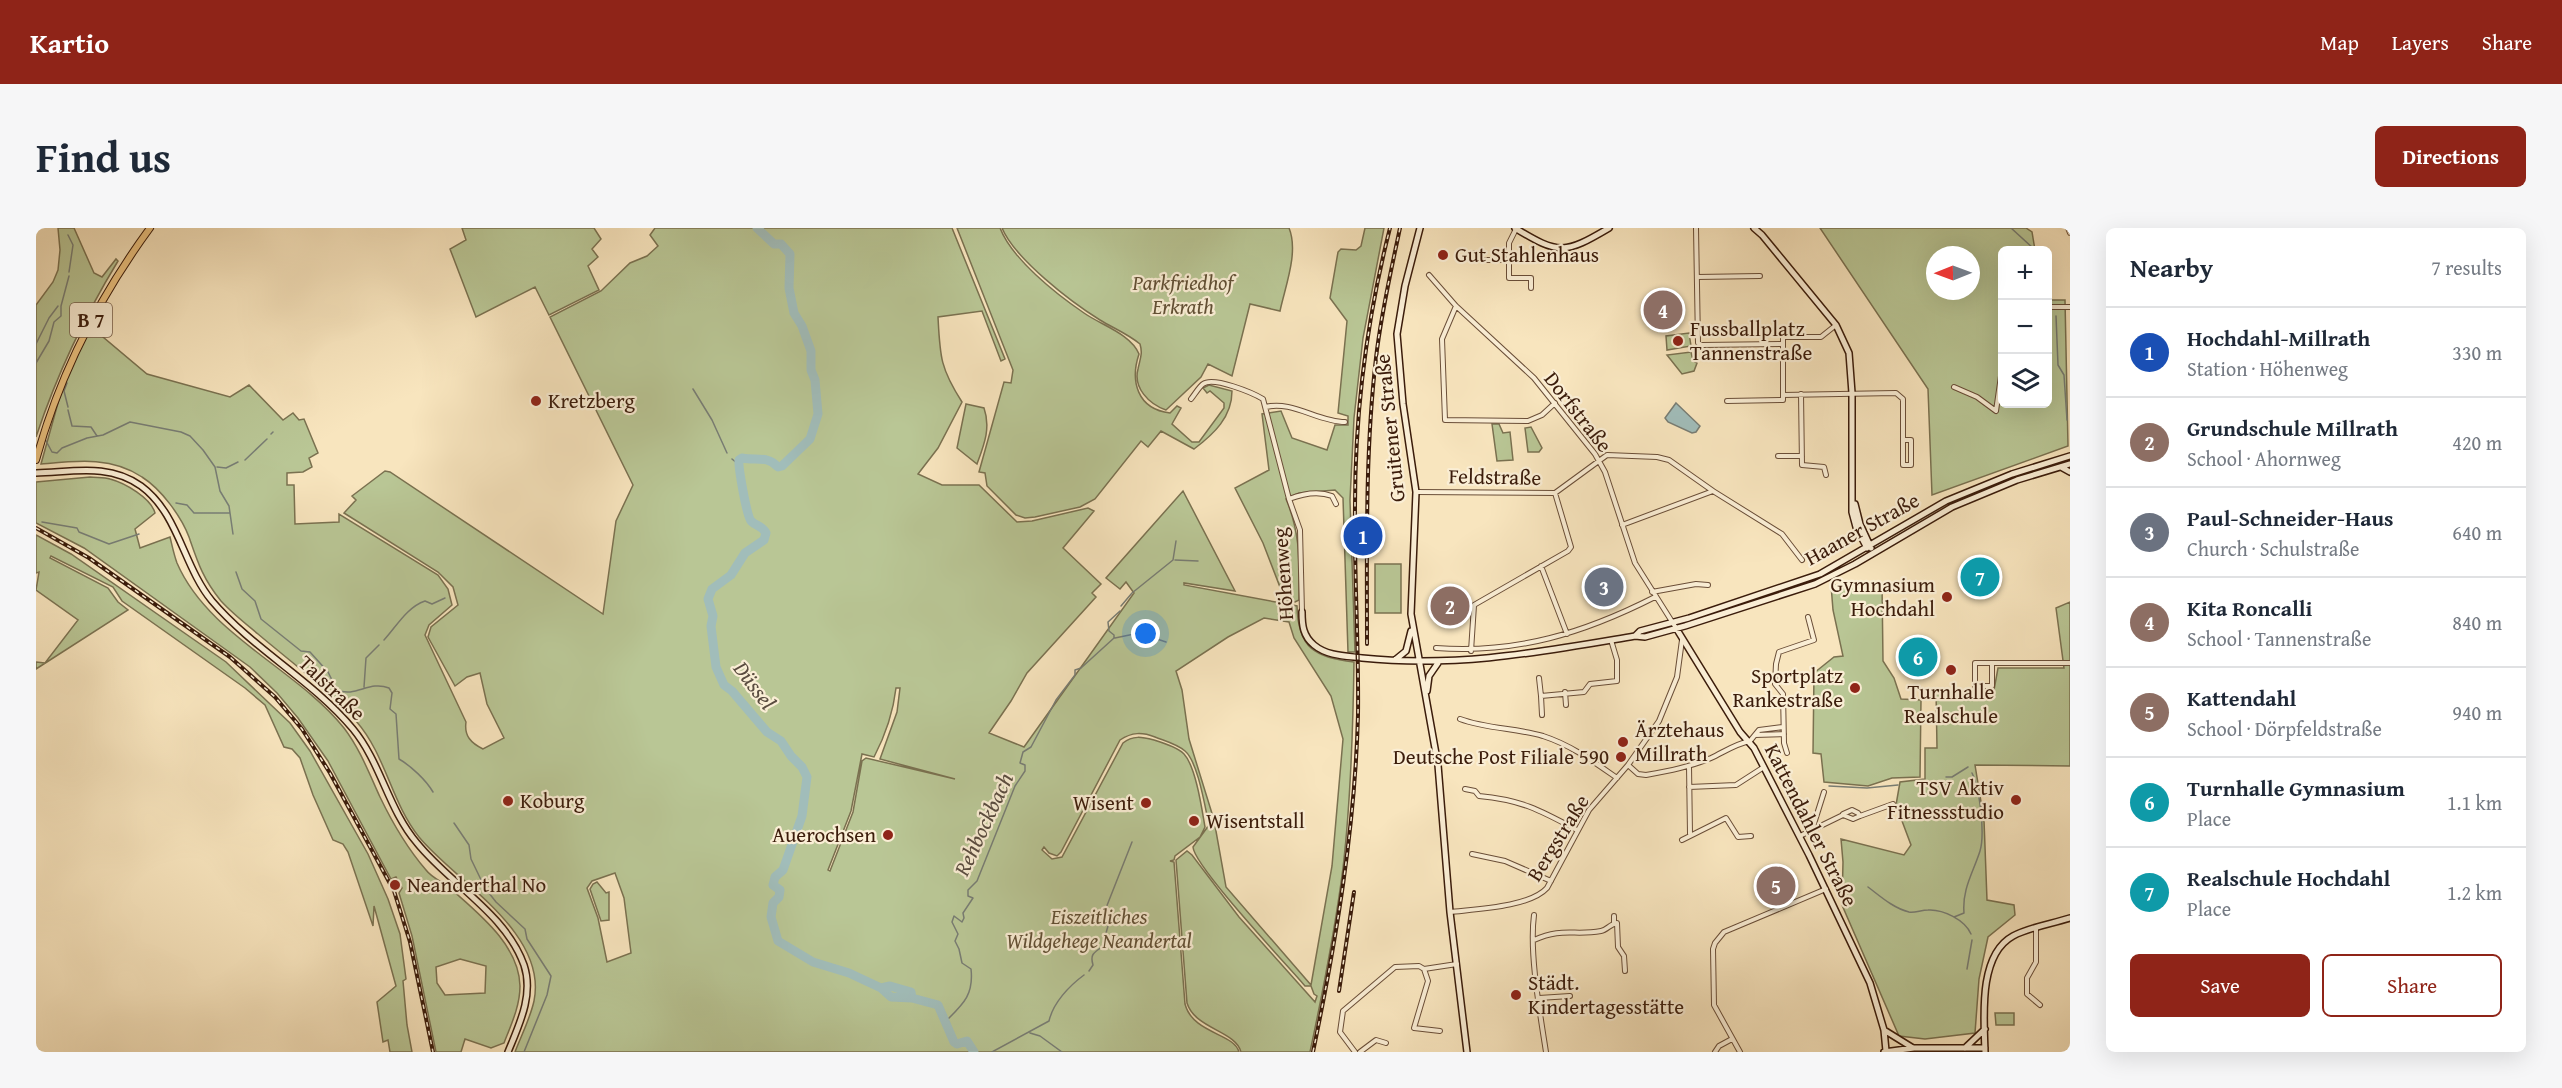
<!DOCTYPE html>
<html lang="en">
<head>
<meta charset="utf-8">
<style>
	body { margin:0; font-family:"Gentium Book Plus",serif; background:#f6f6f7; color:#1f2937 }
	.controls { position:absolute; right:18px; top:18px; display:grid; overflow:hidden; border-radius:9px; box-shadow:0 6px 24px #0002 }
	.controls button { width:54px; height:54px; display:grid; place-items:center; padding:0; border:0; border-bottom:2px solid #e0e1e3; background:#fff; color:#1f2937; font:30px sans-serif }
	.compass { position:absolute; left:1890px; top:18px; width:54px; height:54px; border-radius:50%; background:#fff; box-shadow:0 6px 24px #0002; rotate:269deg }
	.you { position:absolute; left:1110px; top:406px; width:21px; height:21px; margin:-15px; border:4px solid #fff; border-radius:50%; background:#1a73e8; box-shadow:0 0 0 9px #1a73e833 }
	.badge { display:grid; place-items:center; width:39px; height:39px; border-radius:50%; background:#8f2418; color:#fff; font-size:20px; font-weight:700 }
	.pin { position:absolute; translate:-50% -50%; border:3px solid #fff; box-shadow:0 2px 6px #0006 }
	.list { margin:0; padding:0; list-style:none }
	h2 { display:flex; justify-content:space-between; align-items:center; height:78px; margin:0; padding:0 24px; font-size:26px }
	h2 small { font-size:20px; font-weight:400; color:#747a83 }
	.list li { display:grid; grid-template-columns:39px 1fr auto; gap:18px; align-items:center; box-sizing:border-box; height:90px; padding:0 24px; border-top:2px solid #e0e1e3 }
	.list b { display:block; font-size:22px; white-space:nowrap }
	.list p { margin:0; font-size:20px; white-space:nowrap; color:#747a83 }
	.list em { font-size:20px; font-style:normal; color:#747a83 }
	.actions { display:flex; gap:12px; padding:18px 24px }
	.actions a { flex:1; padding:14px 0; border:2px solid #8f2418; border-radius:9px; text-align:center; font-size:21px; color:#8f2418 }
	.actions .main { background:#8f2418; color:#fff }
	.icon { flex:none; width:33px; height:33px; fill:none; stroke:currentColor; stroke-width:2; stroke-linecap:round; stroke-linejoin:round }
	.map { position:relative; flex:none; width:2034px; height:824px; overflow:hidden; border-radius:9px }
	header { display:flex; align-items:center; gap:36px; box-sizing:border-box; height:84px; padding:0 30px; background:#8f2418; color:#fff }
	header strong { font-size:28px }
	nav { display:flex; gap:33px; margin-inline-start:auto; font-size:21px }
	.intro { display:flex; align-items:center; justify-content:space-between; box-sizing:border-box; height:144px; padding:0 36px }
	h1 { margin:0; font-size:42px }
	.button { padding:15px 27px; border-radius:9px; background:#8f2418; color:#fff; font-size:21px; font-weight:700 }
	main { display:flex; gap:36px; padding:0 36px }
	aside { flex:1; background:#fff; border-radius:9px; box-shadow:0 6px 24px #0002 }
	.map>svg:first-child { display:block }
</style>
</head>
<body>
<header>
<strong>Kartio</strong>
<nav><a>Map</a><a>Layers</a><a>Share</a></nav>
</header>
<div class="intro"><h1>Find us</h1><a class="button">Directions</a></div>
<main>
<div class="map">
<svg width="2034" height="824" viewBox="0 0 2034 824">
	<rect width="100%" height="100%" fill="#f8e5be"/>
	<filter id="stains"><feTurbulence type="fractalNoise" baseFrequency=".00333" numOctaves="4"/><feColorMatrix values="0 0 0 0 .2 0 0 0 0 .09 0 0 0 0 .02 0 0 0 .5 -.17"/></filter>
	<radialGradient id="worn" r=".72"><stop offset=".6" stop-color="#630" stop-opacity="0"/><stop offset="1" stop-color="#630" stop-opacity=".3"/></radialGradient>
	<path fill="#b9c695" stroke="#7a7150" stroke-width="1.5" fill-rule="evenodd" d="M22 0H38L58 45 66 49 80 31 82 33C48 89 21 146 0 209V77L17 54 22 42 24 22Z
		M426 0H558L565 11 556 21 562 29 552 38 563 62 513 87 499 59 440 89 414 21 430 12Z
		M619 0H916L969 131 965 133 946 83 902 89C904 128 904 140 926 174L902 220 882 246 906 257H943L981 294 996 293 1052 280 1058 283 1027 320 1065 356 1056 365 1060 369 991 445 975 473 953 505 988 519 1098 365 1090 354 1084 361 1070 350 1147 263 1199 363 1148 355V357L1261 378C1262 421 1279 429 1318 434 1317 503 1315 571 1307 640 1299 702 1287 763 1274 824H1205C1200 803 1159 801 1151 775L1140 632 1151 623 1156 627 1203 689 1279 774 1281 768 1278 766 1275 758H1269C1251 737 1158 638 1157 619L1173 597C1169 579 1162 534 1149 523 1141 516 1129 513 1119 509 1106 504 1096 504 1084 512L1025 624 1021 628 1013 625 1008 619 1006 622 1016 631 1026 629 1087 515C1097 507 1106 509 1118 512 1128 515 1141 519 1148 526 1160 539 1166 582 1169 599L1164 609 1139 628 1138 632 1134 633 1138 634 1149 776C1157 806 1198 805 1203 824H479C485 808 494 791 498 773 512 704 419 653 383 609 355 574 350 527 320 493 292 461 255 434 222 406 210 396 196 385 185 373 167 351 162 335 153 309 145 288 125 261 106 249 75 228 39 233 5 236L27 157 55 99 111 146 194 169 213 157 247 192 257 185 263 192 268 191 282 225 273 230 276 239 267 244 251 245V257H258L259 296 303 294V286L402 347 412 361 416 377 393 397 389 407 430 494C428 508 435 515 447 521L468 510 451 476 444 445 431 449 419 458 392 409 395 399 422 377 417 359 402 344 308 285 320 272 316 268 349 243 354 244 567 386 580 293 597 257 514 89 565 63 594 35 611 28 622 18 614 7ZM1228 390 1253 394 1258 410 1295 468 1307 511 1296 638 1275 757 1190 659 1178 592 1153 511 1146 462 1140 443 1192 409ZM860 460H864L861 484 844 531 919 551 830 530 826 533 817 584 794 643 792 642 815 583 826 526 838 529C850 506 857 486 860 460ZM579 645 588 670 595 725 571 734 562 690 551 660 556 653Z
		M921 0H964C976 31 1020 66 1048 85 1065 97 1095 106 1103 126 1094 153 1101 181 1134 185L1141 178 1145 180 1136 196 1156 214H1163L1188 180V175L1174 163 1171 165 1167 160 1173 157 1196 163C1196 189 1178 206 1158 221L1125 203 1112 219 1105 213 1059 271 1044 279 999 289 989 290 980 287 951 258 949 245 943 244 968 154 975 155 977 142Z
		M966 0H1253C1263 24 1249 59 1244 83L1214 76 1196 148 1172 136 1165 149 1130 182C1113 176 1097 160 1102 141 1104 131 1107 126 1104 116 1092 106 1077 100 1064 92 1035 74 979 31 966 0Z
		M1329 0H1348L1327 110 1318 190 1314 272 1319 424H1312L1307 270 1299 262 1263 265 1250 271C1265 307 1263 333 1263 372L1259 374 1249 372 1227 315 1199 260 1233 242 1226 186 1245 183 1256 210 1291 222 1299 197H1312V188L1302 185 1311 93 1294 70 1302 24 1305 21 1320 22 1325 18Z
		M1784 0H1990L1996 4 1999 22H1966V176H2012V72H2029L2032 218 1896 267 1892 161ZM1899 27H1935V63H1899Z
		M1653 105 1655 118 1631 122 1630 108Z
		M1655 124 1657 133 1661 135 1658 143 1646 146 1631 127Z
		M930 176 948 180C955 200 948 217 941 236L921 220Z
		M1456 196H1463L1467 205 1474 204 1477 232 1461 233Z
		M1495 199 1506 220 1503 224H1492L1489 200Z
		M54 249C60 250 68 249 74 251 89 255 115 270 119 285L99 301 104 320 134 309C136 317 138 327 141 335 172 407 261 441 308 500 324 521 333 545 344 569 356 594 371 620 390 642 396 650 407 654 415 661 443 686 483 717 484 758 484 778 475 797 468 815L455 820 429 811 425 824H400L376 708 363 665 366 660 360 649 355 651 292 533 262 490 241 465 214 439 48 320 0 295V254ZM424 731 450 738 449 765 409 767 401 755 400 739Z
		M0 307 35 326 190 434 254 495 274 523 332 626 352 671 364 706 370 751 367 753 371 797 376 824H354L352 812 347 814 341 774 360 758 338 678 337 698 312 624 307 616 297 612 277 567 264 530 256 521 248 519 229 477 209 460 86 373 77 359 15 328 14 330 72 360 82 374 92 382 0 441V434L9 435 42 392 0 362 3 344 0 345Z
		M1339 336H1365V385H1339Z
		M1846 355 1847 433 1858 450 1865 471 1885 472 1884 549 1856 550 1832 558 1788 554 1785 526 1777 525 1778 445 1798 429 1807 428 1797 382 1795 357Z
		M2034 374V538L1939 537 1948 592 1951 672 1978 677 1979 687 1952 709 1943 751 1939 805 1889 811 1863 808 1806 677 1807 634 1805 611 1868 627 1875 617 1860 577 1864 554 1889 551V520H1901L1900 462H1958L1962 440H2028L2020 380Z
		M561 654 570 665 573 664V692L565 693 554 661 557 656Z
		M1959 785H1978V797H1960Z"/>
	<path fill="#a1bdba" stroke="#787d74" stroke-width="1.5" d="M1640 175 1664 198 1660 204 1656 205 1632 194 1629 190Z"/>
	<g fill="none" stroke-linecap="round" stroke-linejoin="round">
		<path stroke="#787d74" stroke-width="1.5" d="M1975 0 1999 22
			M32 7 37 17 33 44
			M2012 69 2013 71
			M2020 88 2022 137 2028 147 2031 192
			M0 116 13 90 22 78
			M0 135 13 113 18 94 25 88V78L33 48
			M31 155 28 163 32 179
			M657 161 676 192 691 225
			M32 182 36 198 55 199 61 208
			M235 206 237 204
			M9 211 16 224 21 225 26 220 51 210 67 207 94 194 145 204 154 208 167 222 179 239 184 263 193 278 197 306
			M696 231 702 236
			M209 232 231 211
			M181 239 190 240 202 234
			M140 275 151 277 158 285H194
			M6 294 41 300 43 304 73 316 103 306
			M1139 332 1162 333
			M200 344 206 361 219 373 225 391 265 423 274 424 292 444 301 462C320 470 333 452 353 460L356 465 354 481 360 486 363 531C375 538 390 552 397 564
			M1085 378 1096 365 1137 332 1140 313
			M1079 410 1103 405 1112 412 1121 411 1130 414
			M348 412C360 399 371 379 389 373L396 376 409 370
			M328 459 330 430 343 417
			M1910 549H1916L1932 539
			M1793 558 1831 560 1862 557
			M418 595 433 617 435 631 449 660 460 674 489 701 491 711 515 748 511 767 488 824
			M1832 659C1844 668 1857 680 1873 684 1879 685 1885 682 1892 682 1907 681 1929 692 1935 706
			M1918 689 1928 685C1926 661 1937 645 1944 623 1949 606 1944 561 1936 545
			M1073 693 1070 680 1096 614
			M1931 741 1936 712
			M1053 743 1057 737C1054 727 1057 725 1066 719L1072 698
			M908 795C926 777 938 768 935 741L926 735 923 721 919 713 922 706 916 694 918 688 926 694 928 690 927 685 937 670 932 668V662L941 653 979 558 989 543V537L984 535 987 524 995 519 1020 472 1039 447V442L1045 440 1078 410V407L1073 403 1072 394 1084 383
			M994 805 1004 808 1026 824
			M938 823 940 824
			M956 824 1013 793C1017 775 1033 758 1048 747"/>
		<path stroke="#a1bdba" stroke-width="9" d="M721 0 738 16H745L754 26 753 60 758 85 766 98 775 123V142L779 152 782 186 774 211 746 238 742 239C731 227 720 233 706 230L703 232C702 238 711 290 715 293 721 299 726 297 730 305L728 312 709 325 695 347 676 361 672 371 677 388 675 398 680 439 688 457 696 463 731 504 745 513 755 528 766 539 771 549 766 588 747 642 739 649 737 657 744 662 743 669 737 675 735 689 742 713 777 734 813 745 845 760 854 758 875 764 876 770 902 777 918 814 921 816 931 813 938 824
			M845 760 855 769 876 770"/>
		<defs>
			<path id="street" d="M1660 0 1662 115 1666 117 1747 116
				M2032 0 2034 5
				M1480 1 1473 15V50H1495V60
				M1439 25 1440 32H1472
				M1393 47 1420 78 1498 150 1559 226 1569 244 1599 335 1640 400
				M1661 49 1724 48
				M1420 78 1406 111 1409 192 1492 193 1506 187 1519 175
				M2012 79H2034
				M1918 159 1941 169 1960 183 1966 141
				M1765 166 1766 237 1788 239 1790 247
				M1747 167V109H1785L1800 97
				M1155 171C1159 166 1163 159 1167 156 1177 148 1217 165 1227 171L1253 271 1264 302 1266 384
				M1691 173 1747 172V167L1860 165 1867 171V237H1875V212H1867
				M1230 179C1255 172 1283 194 1309 194
				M1742 228H1766
				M1380 264 1519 265 1571 227 1621 229 1633 232 1677 263 1746 306 1766 332
				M1253 271C1266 266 1283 263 1296 268L1300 276
				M1586 297 1677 263
				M1505 338 1531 406
				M1616 364 1660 356 1672 357
				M1400 420C1481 426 1548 405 1619 369
				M1435 423 1438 377 1532 323 1535 319 1519 265
				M1956 435V458H1939V435H2034
				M1503 450 1505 468 1548 464 1554 456 1581 453V432L1575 412
				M1529 464 1530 477
				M1505 468 1506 487
				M1424 491C1451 501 1480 500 1507 508 1535 517 1558 534 1581 550
				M1719 507 1748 506
				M1751 525 1748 515 1747 466 1739 456 1740 436 1743 424 1778 412 1772 389
				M1592 537 1602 546 1610 547C1632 543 1654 539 1675 530 1688 524 1699 516 1714 513L1723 502 1747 499
				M1653 538 1654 606
				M1653 559 1700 557 1728 539
				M1429 561 1439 563 1443 568C1486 572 1504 582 1541 602
				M1807 586 1816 582 1822 585 1824 588 1857 576
				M1776 602 1788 564
				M1764 608 1807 587 1817 591 1824 588
				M1646 612 1690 590 1702 609 1715 608
				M1436 626 1469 633 1515 653
				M1414 684C1440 681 1494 679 1511 660L1553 582 1592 537 1623 493 1641 449 1646 412
				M1498 687C1493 725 1504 785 1510 824
				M1578 688V695
				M2000 700V734L1991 750V766L2004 777
				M1498 712C1527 699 1538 708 1565 703 1571 702 1574 696 1581 695L1582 719 1588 728 1589 743
				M1388 741 1392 753 1378 800 1404 803
				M1503 770 1534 768
				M1319 824 1304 804 1307 783 1359 739 1383 738 1388 741 1421 736
				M1324 824 1340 812 1350 815
				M1679 824 1683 818 1696 811
				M1704 824 1678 777 1677 721 1679 715 1688 704 1790 661"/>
			<path id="secondary" d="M1384 0 1369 58 1361 106 1367 176 1380 264 1375 386 1402 537 1414 684 1431 824
				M1479 0C1523 27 1529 26 1573 0
				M1718 0 1726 7 1800 97 1813 125 1816 165V284L1820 299 1831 320
				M2025 239 2034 244
				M0 245C37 244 73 235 105 258 143 286 147 338 176 373 217 421 276 452 317 501 345 535 352 581 381 615 414 656 470 686 488 737 498 767 483 797 472 824
				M1819 276 1824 296 1835 320
				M1266 384C1266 397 1267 408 1278 417 1291 428 1310 428 1326 430 1422 440 1504 424 1599 408L1609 409 1649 398 1779 356 1819 336 1916 279 1981 252 2034 236
				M1640 400 1704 504 1718 520 1773 627 1834 755 1848 802 1850 823
				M1599 408 1604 403 1653 390 1784 346 1910 273 1976 246 2034 228
				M1359 432 1370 423 1375 403
				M1391 463 1393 448 1402 435
				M1848 802 1877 820
				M1929 820 1949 801
				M1848 824 1878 820H1949
				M1949 824C1948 790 1942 727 1977 708 1994 699 2015 696 2034 690"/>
			<path id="primary" d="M0 232C23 148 62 71 114 0"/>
		</defs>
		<use href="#street" stroke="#6a4e38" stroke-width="6"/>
		<use href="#secondary" stroke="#3b1c0b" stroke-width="8"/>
		<use href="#primary" stroke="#3b1c0b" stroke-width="8"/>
		<use href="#street" stroke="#faeed5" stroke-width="4"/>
		<use href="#secondary" stroke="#faeed5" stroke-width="5"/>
		<use href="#primary" stroke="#ecc27f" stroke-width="6"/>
		<defs>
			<path id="rail" d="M0 300 53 330 194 429 239 469 266 501 294 545 358 663 374 714 397 824
				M1331 416C1331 320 1329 225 1340 130 1345 86 1355 43 1364 0
				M1303 763 1318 664
				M1277 824C1300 713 1319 601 1322 487 1323 417 1318 348 1319 278 1319 186 1331 90 1354 0"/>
		</defs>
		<use href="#rail" stroke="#3b1c0b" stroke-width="4"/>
		<use href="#rail" stroke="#faeed5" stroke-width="1.5" stroke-dasharray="4.5" stroke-linecap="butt"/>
	</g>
	<g fill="#8f2418" stroke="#faeed5" stroke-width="2">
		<circle cx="1407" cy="27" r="6"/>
		<circle cx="1642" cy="113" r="6"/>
		<circle cx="500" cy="173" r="6"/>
		<circle cx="1911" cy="369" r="6"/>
		<circle cx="1915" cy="442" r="6"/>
		<circle cx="1819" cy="460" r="6"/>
		<circle cx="1587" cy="514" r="6"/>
		<circle cx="1585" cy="529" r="6"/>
		<circle cx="1980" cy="572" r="6"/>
		<circle cx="472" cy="573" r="6"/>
		<circle cx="1110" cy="575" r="6"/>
		<circle cx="1158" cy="593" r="6"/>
		<circle cx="852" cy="607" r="6"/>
		<circle cx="359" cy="657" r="6"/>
		<circle cx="1480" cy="767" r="6"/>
	</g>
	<g text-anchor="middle" stroke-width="4.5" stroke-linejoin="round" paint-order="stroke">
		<rect fill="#faeed5" stroke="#745b48" stroke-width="1.5" x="34" y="75" width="42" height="34" rx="4.5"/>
		<g font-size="20" font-weight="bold" fill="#3b1c0b">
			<text x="55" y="99">B 7</text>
		</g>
		<g font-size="21" fill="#3b1c0b" stroke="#faeed5" text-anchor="start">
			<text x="1419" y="34">Gut Stahlenhaus</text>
			<text x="1654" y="108">Fussballplatz<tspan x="1654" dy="24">Tannenstraße</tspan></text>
			<text x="512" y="180">Kretzberg</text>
			<text x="1899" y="364" text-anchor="end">Gymnasium<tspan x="1899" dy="24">Hochdahl</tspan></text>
			<text x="1807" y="455" text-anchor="end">Sportplatz<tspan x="1807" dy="24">Rankestraße</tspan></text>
			<text x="1915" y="471" text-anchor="middle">Turnhalle<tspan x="1915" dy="24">Realschule</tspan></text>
			<text x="1599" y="509">Ärztehaus<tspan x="1599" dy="24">Millrath</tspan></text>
			<text x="1573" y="536" text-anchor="end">Deutsche Post Filiale 590</text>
			<text x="1968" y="567" text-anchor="end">TSV Aktiv<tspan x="1968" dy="24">Fitnessstudio</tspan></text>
			<text x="484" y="580">Koburg</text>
			<text x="1098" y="582" text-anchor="end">Wisent</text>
			<text x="1170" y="600">Wisentstall</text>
			<text x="840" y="614" text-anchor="end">Auerochsen</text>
			<text x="371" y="664">Neanderthal No</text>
			<text x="1492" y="762">Städt.<tspan x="1492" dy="24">Kindertagesstätte</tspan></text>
		</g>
		<g font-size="21" font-style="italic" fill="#614f34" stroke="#faeed5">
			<text x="1147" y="62">Parkfriedhof<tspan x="1147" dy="24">Erkrath</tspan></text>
			<text x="1063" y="696">Eiszeitliches<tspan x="1063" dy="24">Wildgehege Neandertal</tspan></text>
		</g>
		<g font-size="21" fill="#3b1c0b" stroke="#faeed5">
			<text transform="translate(1542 184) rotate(52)" y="7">Dorfstraße</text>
			<text transform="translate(1354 200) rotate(-96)" y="7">Gruitener Straße</text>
			<text transform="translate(1459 249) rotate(1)" y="7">Feldstraße</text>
			<text transform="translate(1826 301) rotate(-29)" y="7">Haaner Straße</text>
			<text transform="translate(1247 346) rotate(-94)" y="7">Höhenweg</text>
			<text transform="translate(296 460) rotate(44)" y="7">Talstraße</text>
			<text transform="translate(1775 597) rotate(63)" y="7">Kattendahler Straße</text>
			<text transform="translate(1522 610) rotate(-58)" y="7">Bergstraße</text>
		</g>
		<g font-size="22" font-style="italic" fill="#5a4c40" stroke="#faeed5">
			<text transform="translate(719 457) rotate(53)" y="8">Düssel</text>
			<text transform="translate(947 596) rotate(-65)" y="8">Rehbockbach</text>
		</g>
	</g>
	<rect width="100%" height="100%" filter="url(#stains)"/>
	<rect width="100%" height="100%" fill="url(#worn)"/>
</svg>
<div class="controls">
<button>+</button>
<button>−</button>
<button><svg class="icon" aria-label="layers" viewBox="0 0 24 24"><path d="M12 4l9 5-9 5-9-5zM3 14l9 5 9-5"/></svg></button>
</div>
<svg class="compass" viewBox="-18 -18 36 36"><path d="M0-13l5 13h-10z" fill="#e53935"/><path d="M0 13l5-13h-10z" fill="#747a83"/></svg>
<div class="you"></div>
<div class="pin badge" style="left:1327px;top:308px;background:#1a4fb4">1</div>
<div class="pin badge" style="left:1414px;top:378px;background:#8d6e63">2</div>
<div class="pin badge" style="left:1568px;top:359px;background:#6b7280">3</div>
<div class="pin badge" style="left:1627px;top:82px;background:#8d6e63">4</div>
<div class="pin badge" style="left:1740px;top:658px;background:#8d6e63">5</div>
<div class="pin badge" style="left:1882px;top:429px;background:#0f9aa8">6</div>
<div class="pin badge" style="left:1944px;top:349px;background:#0f9aa8">7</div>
</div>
<aside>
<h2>Nearby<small>7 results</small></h2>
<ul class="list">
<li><span class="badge" style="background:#1a4fb4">1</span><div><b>Hochdahl-Millrath</b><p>Station · Höhenweg</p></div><em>330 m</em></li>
<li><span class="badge" style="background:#8d6e63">2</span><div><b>Grundschule Millrath</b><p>School · Ahornweg</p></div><em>420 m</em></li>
<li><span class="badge" style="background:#6b7280">3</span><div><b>Paul-Schneider-Haus</b><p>Church · Schulstraße</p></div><em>640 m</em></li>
<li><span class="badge" style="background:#8d6e63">4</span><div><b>Kita Roncalli</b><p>School · Tannenstraße</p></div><em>840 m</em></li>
<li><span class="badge" style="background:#8d6e63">5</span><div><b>Kattendahl</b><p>School · Dörpfeldstraße</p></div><em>940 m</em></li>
<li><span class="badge" style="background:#0f9aa8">6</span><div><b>Turnhalle Gymnasium</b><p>Place</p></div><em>1.1 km</em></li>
<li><span class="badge" style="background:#0f9aa8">7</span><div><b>Realschule Hochdahl</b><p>Place</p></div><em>1.2 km</em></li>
</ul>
<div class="actions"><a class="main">Save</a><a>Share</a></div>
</aside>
</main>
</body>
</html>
